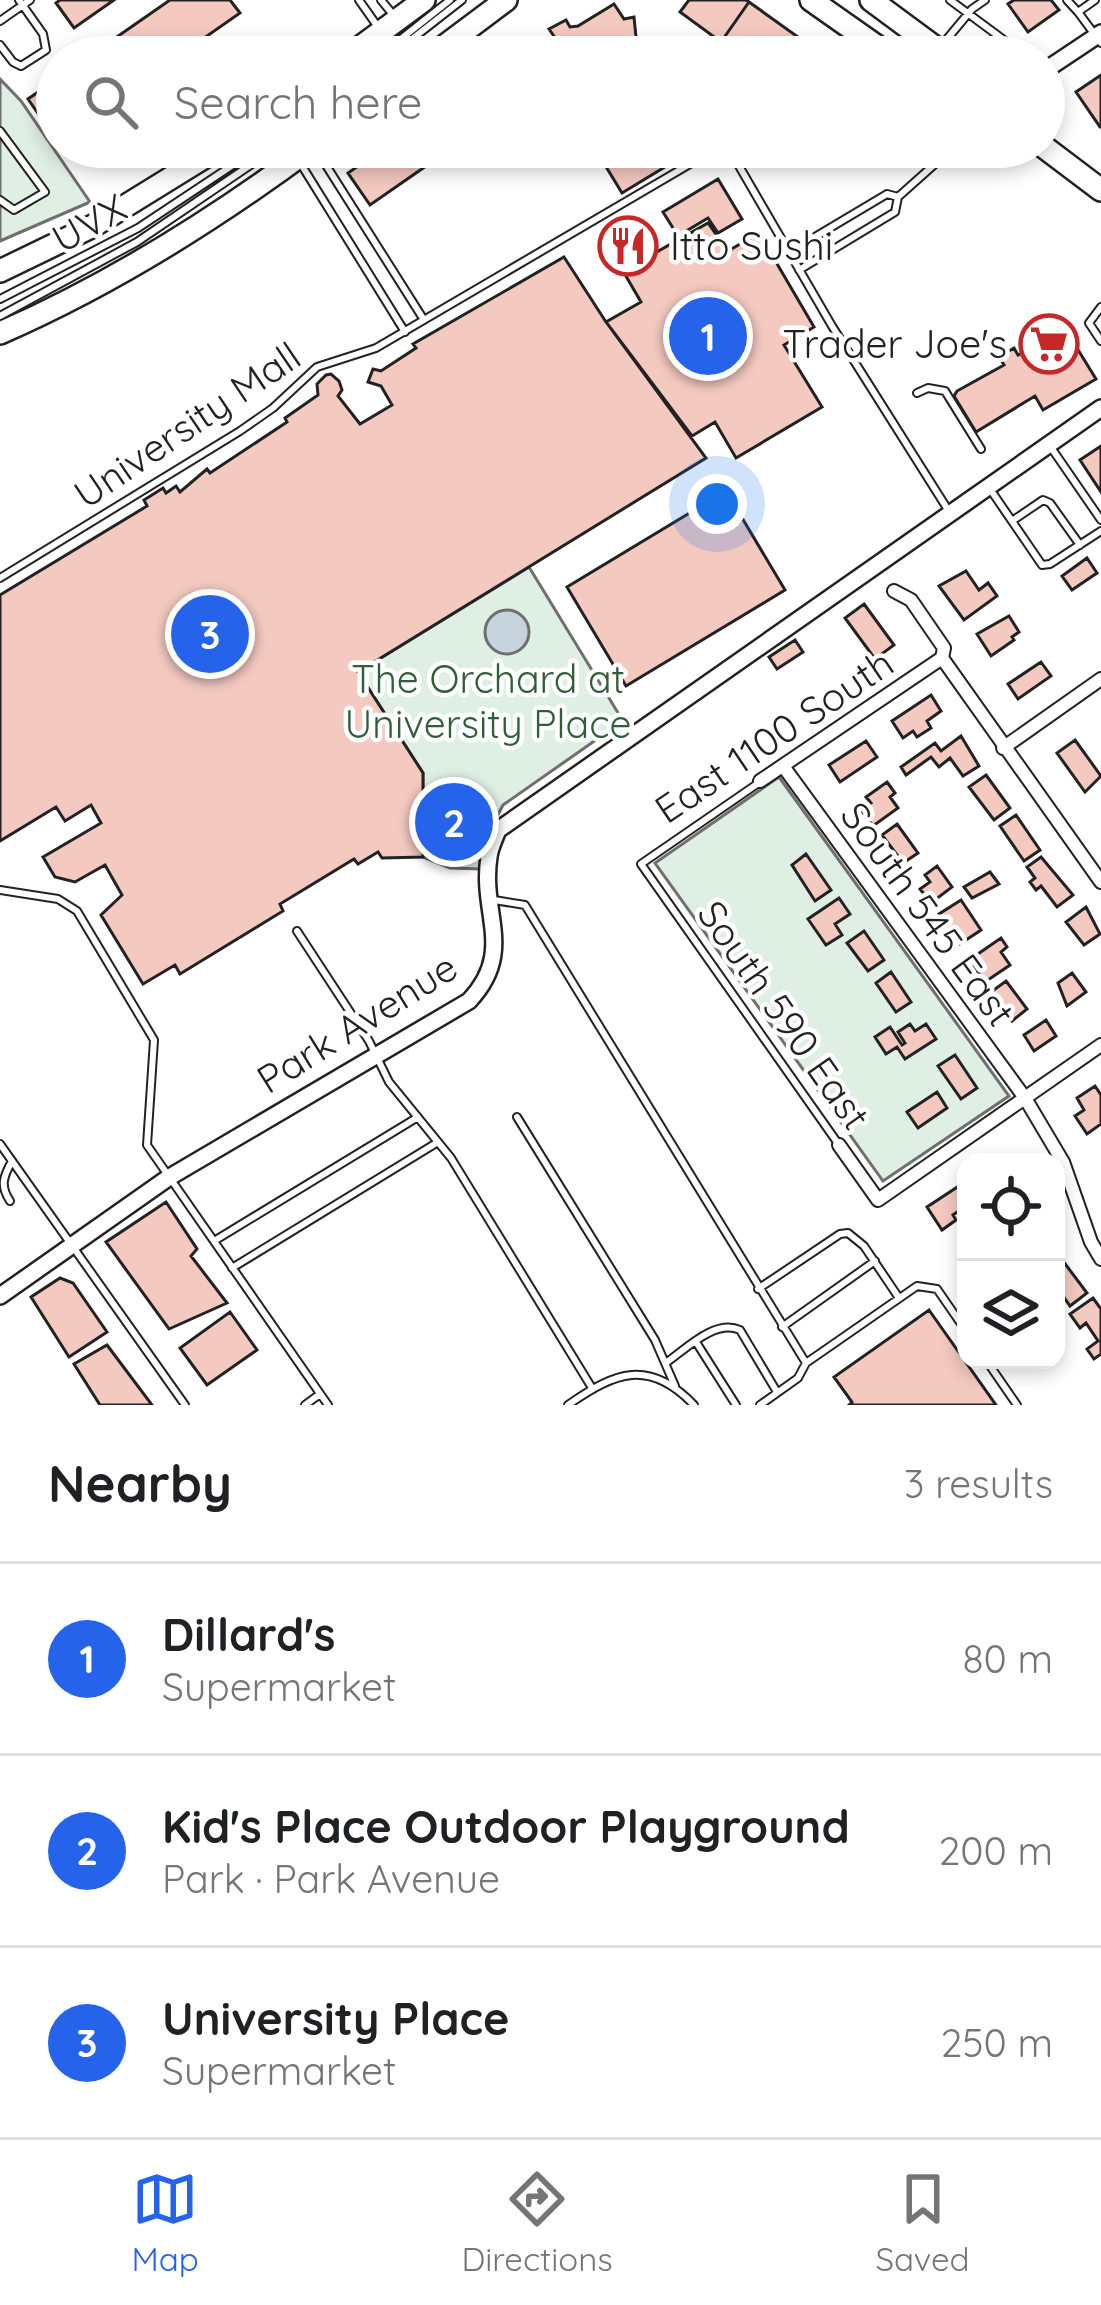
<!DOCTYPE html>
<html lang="en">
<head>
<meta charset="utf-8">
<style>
	body { margin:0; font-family:Quicksand,sans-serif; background:#f2f2f2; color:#202124 }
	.controls { position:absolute; right:36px; bottom:36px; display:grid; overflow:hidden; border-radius:24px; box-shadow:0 6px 18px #0003 }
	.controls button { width:108px; height:108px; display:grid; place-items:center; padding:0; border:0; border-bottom:3px solid #e0e0e0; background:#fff; color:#202124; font:60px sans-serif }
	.you { position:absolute; left:717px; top:504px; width:42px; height:42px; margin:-30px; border:9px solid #fff; border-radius:50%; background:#1a73e8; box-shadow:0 0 0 18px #1a73e833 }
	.badge { display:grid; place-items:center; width:78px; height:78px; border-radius:50%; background:#2563eb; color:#fff; font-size:39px; font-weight:700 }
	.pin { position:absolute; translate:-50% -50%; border:6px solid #fff; box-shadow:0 3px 12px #0006 }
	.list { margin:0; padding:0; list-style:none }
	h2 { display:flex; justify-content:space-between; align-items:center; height:156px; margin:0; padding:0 48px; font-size:51px }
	h2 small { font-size:39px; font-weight:400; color:#757577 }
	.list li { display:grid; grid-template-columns:78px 1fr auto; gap:36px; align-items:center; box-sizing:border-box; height:192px; padding:0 48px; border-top:3px solid #e0e0e0 }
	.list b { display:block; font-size:45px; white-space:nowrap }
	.list p { margin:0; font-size:39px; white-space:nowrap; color:#757577 }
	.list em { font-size:39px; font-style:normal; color:#757577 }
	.icon { flex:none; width:66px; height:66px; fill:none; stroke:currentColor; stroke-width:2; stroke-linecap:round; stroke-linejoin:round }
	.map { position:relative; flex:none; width:1101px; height:1405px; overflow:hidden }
	.search { position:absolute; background:#fff; box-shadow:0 6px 18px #0003; left:36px; right:36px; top:36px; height:132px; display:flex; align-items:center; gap:30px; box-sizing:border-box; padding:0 42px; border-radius:66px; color:#757577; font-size:45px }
	.sheet { height:732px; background:#fff }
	nav { display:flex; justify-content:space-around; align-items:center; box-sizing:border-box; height:168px; border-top:3px solid #e0e0e0; background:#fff; font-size:33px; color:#757577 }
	nav a { display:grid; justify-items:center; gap:6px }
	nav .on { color:#2563eb }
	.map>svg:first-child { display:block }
</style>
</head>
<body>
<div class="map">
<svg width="1101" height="1405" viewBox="0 0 1101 1405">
	<rect width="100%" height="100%" fill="#fff"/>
	<path fill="#e0efe3" stroke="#6f6f6f" stroke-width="3" d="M0 79 21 101 90 202 0 241Z
		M529 567 623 721 503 805 487 835 481 869 450 868 423 857V773L358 672Z
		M779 777 1009 1096 883 1181 655 863Z"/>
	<path fill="#c7d3dd" stroke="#6f6f6f" stroke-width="3" d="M485 632a22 22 0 1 1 44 0a22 22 0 1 1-44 0Z"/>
	<path fill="#f3c9c0" stroke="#222" stroke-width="3" d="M60 0H114L74 28 56 3Z
		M170 0H230L240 13 177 57H88Z
		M689 0H746L749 2 721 42 680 12Z
		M1014 0H1051L1059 10 1028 32 1008 4Z
		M749 2 798 37 784 57H731L722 51 726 45 721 42Z
		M614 4 624 19 634 17 638 57H559L556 39 549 29 566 20 570 27 578 26Z
		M1101 75V127H1100L1076 92Z
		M57 79V141L28 99Z
		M385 147H414L426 166 370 205 348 173Z
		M594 147H682L679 149 683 156 622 193Z
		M718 179 742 219 718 233 708 218 678 236 663 212Z
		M708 223 728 251 759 233 814 327 784 345 822 407 736 458 715 422 692 436 606 322 641 302 623 271Z
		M637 225 652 248 619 266 605 244Z
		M564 257 606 322 706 458 358 672 423 773V857L382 858 378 852 358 864 354 859 280 904 283 911 180 974 175 965 143 984 101 915 122 895 105 865 75 882 55 877 43 857 101 823 91 805 65 821 56 807 0 841V595L147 506 144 500 163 488 166 493 176 486 180 492 207 469 210 473 287 422 285 418 318 395 317 384 326 375 331 374 339 381 342 390 338 396 360 424 392 405 381 386 368 382 373 369 381 371 416 348 413 344Z
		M1064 327 1096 379 1043 410 1035 396 976 432 954 396 957 391 1004 365 999 357 1014 348 1018 355 1036 346 1031 337 1046 328 1050 335Z
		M1101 446V492L1080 460Z
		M726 491 785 590 626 686 567 587Z
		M1087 558 1097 573 1072 590 1062 576Z
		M966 571 979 590 988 583 997 596 964 620 939 586Z
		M864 604 894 645 875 659 845 618Z
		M1009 616 1019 632 1012 637 1014 640 991 656 977 634Z
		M795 640 803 652 777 669 769 657Z
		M1041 662 1051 676 1018 699 1008 684Z
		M931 695 941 711 927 721 931 728 917 737 913 731 903 738 892 721Z
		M961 736 979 766 963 776 950 758 939 767 931 757 906 775 901 767 935 743 941 751Z
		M1075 740 1101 776 1085 792 1057 753Z
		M866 741 877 757 840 782 829 765Z
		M986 775 1010 808 994 820 969 787Z
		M887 782 895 793 890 797 898 808 873 826 861 810 871 803 866 797Z
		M1016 815 1040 850 1024 861 1000 826Z
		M897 824 918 853 903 863 882 835Z
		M806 854 831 890 815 901 792 865Z
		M1041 857 1073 895 1057 907 1041 886 1036 890 1030 882 1035 878 1027 867Z
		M937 866 952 887 931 903 920 889 930 882 925 875Z
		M990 872 999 884 972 898 964 887Z
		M839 898 850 914 835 924 842 935 826 945 808 919Z
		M961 900 981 930 960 944 939 914Z
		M1086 907 1100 934 1084 945 1066 922Z
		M864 931 884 960 868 971 847 943Z
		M1001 938 1007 947 1001 952 1010 965 985 982 974 966 979 962 975 956Z
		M891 972 911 1002 896 1012 876 983Z
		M1072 973 1086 992 1067 1006 1058 983Z
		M1006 981 1027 1009 1012 1021 991 992Z
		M1046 1020 1056 1036 1034 1051 1024 1035Z
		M910 1024 915 1031 926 1024 936 1039 905 1059 897 1047 886 1054 875 1037 890 1027 902 1045 905 1043 898 1032Z
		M955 1055 977 1088 961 1099 938 1066Z
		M1095 1086 1101 1095V1124L1087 1134 1075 1116 1084 1110 1077 1098Z
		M937 1092 947 1108 918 1128 907 1112Z
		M965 1182 966 1206 953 1215 956 1220 942 1230 927 1207Z
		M166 1202 197 1249 191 1256 227 1303 169 1329 106 1242Z
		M1057 1253 1087 1293 1070 1306 1061 1293 1056 1295Z
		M60 1278 73 1283 107 1332 69 1357 31 1297Z
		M1093 1298 1101 1309V1354L1094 1359 1087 1349 1098 1341 1086 1323 1080 1328 1070 1314Z
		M929 1310 996 1405H849L852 1402 834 1377Z
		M230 1312 257 1350 207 1385 180 1348Z
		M107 1345 152 1405H100L74 1364Z"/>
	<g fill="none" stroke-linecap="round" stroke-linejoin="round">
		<defs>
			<path id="service" d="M359 0 378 27
				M381 0 395 17
				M950 0 1016 49
				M1067 0 1078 12
				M1095 0 1078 12 1101 43
				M0 21 30 0
				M0 45 13 62 21 66 46 50 43 34 19 0
				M942 45 972 9 985 0
				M378 57 450 0
				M389 57 462 0
				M0 131 45 192 14 210 0 200
				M728 147 832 326 950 513
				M317 151 424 320
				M299 161 405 332
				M788 253 887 194 898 197 954 147
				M799 270 895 212 898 197
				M0 299 138 228 260 147
				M1101 307 1089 323 1101 341
				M0 316 137 242 277 147
				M917 393 928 388 945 391 981 449
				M1050 446 1101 520
				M990 489 1042 565 1050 564 1101 531
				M1012 521 1043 500 1050 503 1080 545
				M0 578 240 431 273 408 317 367 376 348 719 147
				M760 782 641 864 837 1142
				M0 890 58 899 77 911 154 1040 147 1145 328 1405
				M494 900 525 905 806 1363 798 1378 760 1405
				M297 931 369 1041 389 1082 451 1158 592 1388
				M517 1117 655 1340 675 1386
				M0 1144 185 1405
				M10 1201C0 1186 3 1177 12 1161
				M214 1241 418 1117
				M232 1268 438 1142
				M758 1289 840 1234 848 1233 864 1246 899 1298
				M782 1327 875 1261
				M696 1342 736 1405
				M986 1360 1017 1405
				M667 1362C687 1348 715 1319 740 1330L777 1392
				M806 1363 917 1286 937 1289 966 1331
				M305 1405 320 1394
				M568 1405C615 1372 649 1358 694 1405"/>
			<path id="minor" d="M894 591 911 600 944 648 942 658 1101 882
				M1003 748 1101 679
				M783 766 1025 1098 1063 1162 1091 1242 1101 1259
				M760 781 942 658
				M839 1145 878 1200 1101 1045"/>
			<path id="tertiary" d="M1044 71 1101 33
				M0 1296 168 1178 469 1001C516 951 480 914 489 857 490 848 495 838 498 830L1101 408"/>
			<path id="primary" d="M811 0 892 57
				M871 0 948 57
				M347 57 424 0
				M430 57 506 0
				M1044 147 1101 190
				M0 271 93 226 221 147
				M0 333C112 284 214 220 312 147"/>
		</defs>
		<use href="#service" stroke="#222" stroke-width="10"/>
		<use href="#minor" stroke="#222" stroke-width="16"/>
		<use href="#tertiary" stroke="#222" stroke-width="20"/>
		<use href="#primary" stroke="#222" stroke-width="26"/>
		<use href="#service" stroke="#fff" stroke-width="6"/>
		<use href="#minor" stroke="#fff" stroke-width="12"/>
		<use href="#tertiary" stroke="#fff" stroke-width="15"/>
		<use href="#primary" stroke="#fff" stroke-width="21"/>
	</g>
	<defs>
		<symbol id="restaurant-ring" viewBox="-11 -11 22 22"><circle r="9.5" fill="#fff" stroke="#c62828" stroke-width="1.5"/><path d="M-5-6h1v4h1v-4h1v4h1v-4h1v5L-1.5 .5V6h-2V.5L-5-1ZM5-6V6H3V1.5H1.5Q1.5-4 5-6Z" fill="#c62828"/></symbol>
		<symbol id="supermarket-ring" viewBox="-11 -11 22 22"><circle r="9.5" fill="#fff" stroke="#c62828" stroke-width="1.5"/><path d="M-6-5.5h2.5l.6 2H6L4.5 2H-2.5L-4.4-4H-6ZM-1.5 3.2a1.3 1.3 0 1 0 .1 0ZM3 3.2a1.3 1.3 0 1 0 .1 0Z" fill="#c62828"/></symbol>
	</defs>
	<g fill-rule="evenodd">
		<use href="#restaurant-ring" x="595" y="213" width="66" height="66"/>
		<use href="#supermarket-ring" x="1016" y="311" width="66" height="66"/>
	</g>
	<g text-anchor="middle" stroke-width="9" stroke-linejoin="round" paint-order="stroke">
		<g font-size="39" fill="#222" stroke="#fff">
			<text transform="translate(89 223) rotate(-29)" y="14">UVX</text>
			<text transform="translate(187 425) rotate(-34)" y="14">University Mall</text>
			<text transform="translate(774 736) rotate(-34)" y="14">East 1100 South</text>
			<text transform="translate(928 914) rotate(54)" y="14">South 545 East</text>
			<text transform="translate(784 1015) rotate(55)" y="14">South 590 East</text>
			<text transform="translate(357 1023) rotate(-32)" y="14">Park Avenue</text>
		</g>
		<g font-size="39" fill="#222" stroke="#fff" text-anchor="start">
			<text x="670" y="260">Itto Sushi</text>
			<text x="1007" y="358" text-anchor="end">Trader Joe's</text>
		</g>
		<g font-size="39" fill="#2f5e38" stroke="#fff">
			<text x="488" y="693">The Orchard at<tspan x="488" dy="45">University Place</tspan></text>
		</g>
	</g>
</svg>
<div class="controls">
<button><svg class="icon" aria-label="locate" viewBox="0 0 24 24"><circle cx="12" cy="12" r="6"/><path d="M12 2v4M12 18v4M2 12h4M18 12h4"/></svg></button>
<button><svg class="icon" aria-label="layers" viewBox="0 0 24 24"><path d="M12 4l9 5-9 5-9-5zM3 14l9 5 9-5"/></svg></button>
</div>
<div class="you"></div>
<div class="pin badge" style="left:708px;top:336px">1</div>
<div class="pin badge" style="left:454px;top:822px">2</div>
<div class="pin badge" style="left:210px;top:634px">3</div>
<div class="search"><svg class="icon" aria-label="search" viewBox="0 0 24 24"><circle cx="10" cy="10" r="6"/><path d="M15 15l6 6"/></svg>Search here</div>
</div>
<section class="sheet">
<h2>Nearby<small>3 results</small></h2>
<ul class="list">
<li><span class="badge">1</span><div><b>Dillard's</b><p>Supermarket</p></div><em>80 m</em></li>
<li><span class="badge">2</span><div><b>Kid's Place Outdoor Playground</b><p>Park · Park Avenue</p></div><em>200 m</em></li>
<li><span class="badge">3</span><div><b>University Place</b><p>Supermarket</p></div><em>250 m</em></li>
</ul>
</section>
<nav>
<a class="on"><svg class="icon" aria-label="map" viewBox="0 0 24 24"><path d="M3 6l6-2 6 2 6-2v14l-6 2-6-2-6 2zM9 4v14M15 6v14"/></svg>Map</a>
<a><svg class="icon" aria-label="directions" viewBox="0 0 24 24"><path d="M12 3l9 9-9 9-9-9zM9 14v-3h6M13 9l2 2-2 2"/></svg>Directions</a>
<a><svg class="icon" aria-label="saved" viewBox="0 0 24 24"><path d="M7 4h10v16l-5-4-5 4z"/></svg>Saved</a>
</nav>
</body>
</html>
